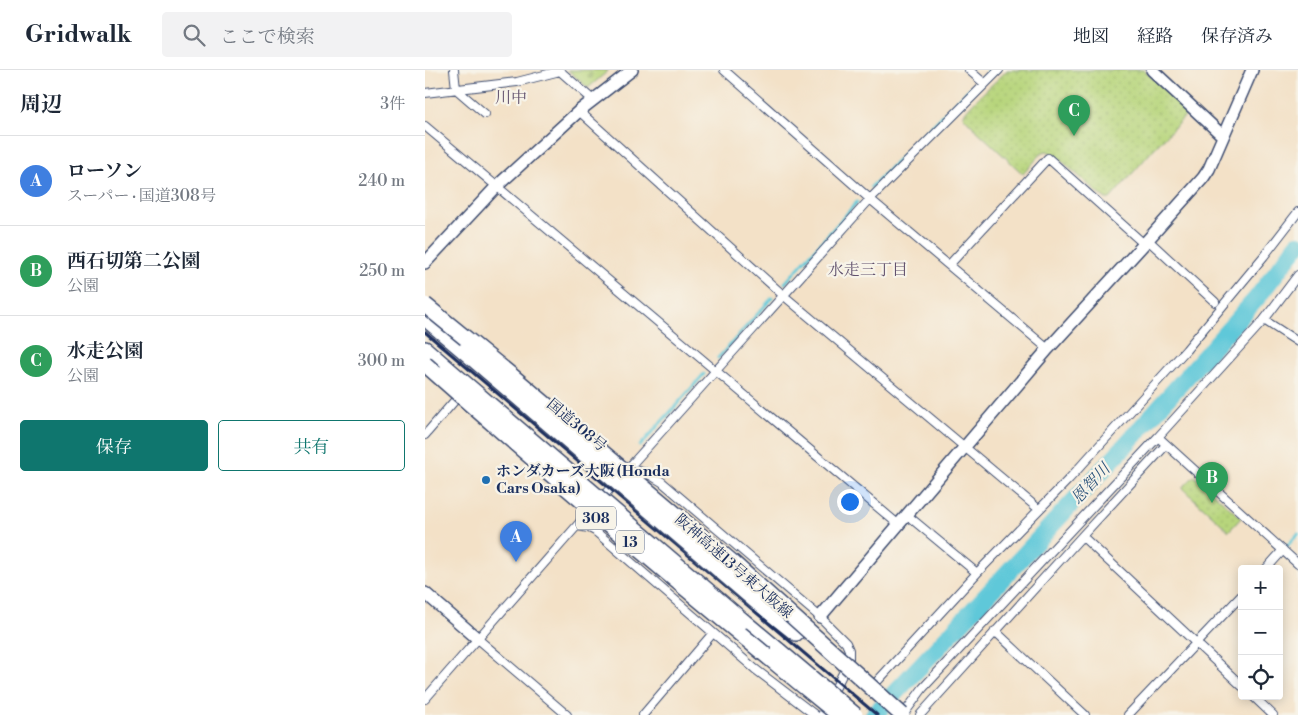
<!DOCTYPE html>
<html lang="ja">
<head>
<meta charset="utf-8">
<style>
	body { margin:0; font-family:"Libre Bodoni","Noto Serif JP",serif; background:#f2f2f3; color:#1f2937 }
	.controls { position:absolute; right:15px; bottom:15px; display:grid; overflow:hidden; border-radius:5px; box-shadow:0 2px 12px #0003 }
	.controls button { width:45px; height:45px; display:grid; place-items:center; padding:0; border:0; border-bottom:1px solid #e0e1e3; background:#fff; color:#1f2937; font:25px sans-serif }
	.you { position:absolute; left:424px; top:431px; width:18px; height:18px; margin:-12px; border:4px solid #fff; border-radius:50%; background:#1a73e8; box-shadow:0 0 0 8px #1a73e833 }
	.badge { display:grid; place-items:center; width:32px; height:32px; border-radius:50%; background:#0f766e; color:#fff; font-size:16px; font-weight:700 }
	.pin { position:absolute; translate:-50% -41px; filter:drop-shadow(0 1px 2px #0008) }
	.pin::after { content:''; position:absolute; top:26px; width:18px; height:15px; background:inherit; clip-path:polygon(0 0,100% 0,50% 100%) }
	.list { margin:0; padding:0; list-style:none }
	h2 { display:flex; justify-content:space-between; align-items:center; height:65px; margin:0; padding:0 20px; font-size:21px }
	h2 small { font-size:16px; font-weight:400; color:#747a83 }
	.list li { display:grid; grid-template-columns:32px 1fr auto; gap:15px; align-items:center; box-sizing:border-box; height:90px; padding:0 20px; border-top:1px solid #e0e1e3 }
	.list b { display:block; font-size:19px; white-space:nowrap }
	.list p { margin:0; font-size:16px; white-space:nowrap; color:#747a83 }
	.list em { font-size:16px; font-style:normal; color:#747a83 }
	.actions { display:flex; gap:10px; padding:15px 20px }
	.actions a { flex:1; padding:11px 0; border:1px solid #0f766e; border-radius:5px; text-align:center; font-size:18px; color:#0f766e }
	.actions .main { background:#0f766e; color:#fff }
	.icon { flex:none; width:28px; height:28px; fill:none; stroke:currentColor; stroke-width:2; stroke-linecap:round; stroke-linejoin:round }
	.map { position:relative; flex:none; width:873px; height:645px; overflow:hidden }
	header { display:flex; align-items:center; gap:30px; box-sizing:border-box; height:70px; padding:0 25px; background:#fff; border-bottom:1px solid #e0e1e3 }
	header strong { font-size:24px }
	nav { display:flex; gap:28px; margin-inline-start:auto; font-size:18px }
	.search { width:350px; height:45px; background:#f2f2f3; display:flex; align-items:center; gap:12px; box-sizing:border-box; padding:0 18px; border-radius:5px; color:#747a83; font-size:19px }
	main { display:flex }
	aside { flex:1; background:#fff }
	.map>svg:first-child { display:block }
</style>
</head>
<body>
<header>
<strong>Gridwalk</strong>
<div class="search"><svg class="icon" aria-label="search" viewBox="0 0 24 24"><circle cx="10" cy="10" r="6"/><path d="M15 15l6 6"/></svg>ここで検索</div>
<nav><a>地図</a><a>経路</a><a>保存済み</a></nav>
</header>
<main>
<aside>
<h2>周辺<small>3件</small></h2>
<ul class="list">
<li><span class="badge" style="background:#3f7fe0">A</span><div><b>ローソン</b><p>スーパー · 国道308号</p></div><em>240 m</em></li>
<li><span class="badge" style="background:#2e9e5b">B</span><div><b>西石切第二公園</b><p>公園</p></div><em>250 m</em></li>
<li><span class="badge" style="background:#2e9e5b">C</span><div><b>水走公園</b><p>公園</p></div><em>300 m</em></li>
</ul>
<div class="actions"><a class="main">保存</a><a>共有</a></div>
</aside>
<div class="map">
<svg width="873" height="645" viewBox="0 0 873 645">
	<defs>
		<pattern id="green-dots" width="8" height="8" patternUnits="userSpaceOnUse" patternTransform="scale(1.25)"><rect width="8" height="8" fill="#b7d57c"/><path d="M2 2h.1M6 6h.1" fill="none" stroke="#9db76e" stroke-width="1.8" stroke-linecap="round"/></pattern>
		<pattern id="cemetery-stones" width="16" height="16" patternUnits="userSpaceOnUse" patternTransform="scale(1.25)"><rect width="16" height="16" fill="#b7d57c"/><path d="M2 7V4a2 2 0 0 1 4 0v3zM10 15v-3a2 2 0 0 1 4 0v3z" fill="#9db76e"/></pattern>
	</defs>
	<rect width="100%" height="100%" fill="#f7f3e8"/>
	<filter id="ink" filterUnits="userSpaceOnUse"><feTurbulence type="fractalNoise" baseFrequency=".02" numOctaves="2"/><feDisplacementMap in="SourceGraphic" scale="10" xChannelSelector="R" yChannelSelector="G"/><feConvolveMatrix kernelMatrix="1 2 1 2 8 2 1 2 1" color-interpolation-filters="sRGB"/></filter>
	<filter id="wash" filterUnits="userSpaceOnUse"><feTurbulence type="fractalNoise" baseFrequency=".0096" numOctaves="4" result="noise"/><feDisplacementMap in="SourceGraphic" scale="20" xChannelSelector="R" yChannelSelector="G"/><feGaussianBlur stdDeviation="1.12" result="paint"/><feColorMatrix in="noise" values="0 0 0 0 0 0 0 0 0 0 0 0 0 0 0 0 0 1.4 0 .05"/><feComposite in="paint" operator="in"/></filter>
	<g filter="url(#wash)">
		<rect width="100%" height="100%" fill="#f3e1c7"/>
		<path fill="url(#green-dots)" stroke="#69826d" d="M582 0H719L764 42 727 81 685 129H681L673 123 630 85 622 81 618 82 598 104 549 58 538 46C542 36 573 10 582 0Z
			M769 406 816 448 804 461 757 418Z"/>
		<path fill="url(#cemetery-stones)" stroke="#69826d" d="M143 0H183V1L163 18Z"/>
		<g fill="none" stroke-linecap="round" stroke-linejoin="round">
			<path stroke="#5ec8d9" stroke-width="3" d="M562 1 563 0
				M446 117 547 16
				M360 213 432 132
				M293 288 347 228
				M215 376 279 304
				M862 476 873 464"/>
			<path stroke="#5ec8d9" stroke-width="18" d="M449 645 550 538 697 379 831 229 873 174"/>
		</g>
	</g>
	<g filter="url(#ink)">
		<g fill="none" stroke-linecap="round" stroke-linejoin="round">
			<defs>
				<path id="street" d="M29 0 31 19 60 44
					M299 0 445 129 623 279
					M544 0 560 14
					M0 23 92 12 135 1 168 30
					M154 41 358 225 610 436
					M0 56 474 455
					M723 170 790 232
					M524 195 623 88 719 174
					M873 205 839 250 733 367 873 494
					M839 250 873 272
					M0 365 31 329
					M204 399 222 403 237 412 395 547 421 573 424 580V591L397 645
					M482 445 552 503
					M152 456 164 458 170 461 330 599 390 645
					M657 466 817 616
					M841 499 858 480
					M570 561 660 645
					M53 569 142 645
					M447 617 552 503 644 409 761 280 839 186 873 142
					M828 626 848 645
					M0 629 164 442 445 129 574 0
					M218 645 288 563
					M478 645 498 618 733 367
					M495 645 657 466 741 375
					M703 645 817 525"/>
				<path id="secondary" d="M727 0 798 66
					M0 193 72 116 154 41 207 0
					M0 523 53 569
					M395 547 623 279 719 174 778 108 784 99 827 0"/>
				<path id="highway" d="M0 248 39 281
					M0 279 23 299
					M333 533 371 563
					M318 551 354 581"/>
			</defs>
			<use href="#street" stroke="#3b4a6e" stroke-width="10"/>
			<use href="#secondary" stroke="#3b4a6e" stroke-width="14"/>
			<use href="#highway" stroke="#3b4a6e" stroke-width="18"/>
			<use href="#street" stroke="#fff" stroke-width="8"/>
			<use href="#secondary" stroke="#fff" stroke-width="11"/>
			<use href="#highway" stroke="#fff" stroke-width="15"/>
			<path stroke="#1b2f5e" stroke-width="3" d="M0 262 452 645"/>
			<defs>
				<path id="highway-bridge" d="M0 235 87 306 307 492 477 645
					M39 281 333 533
					M0 294C135 414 274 531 414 645
					M23 299 318 551
					M354 581 430 645"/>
			</defs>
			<use href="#highway-bridge" stroke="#3b4a6e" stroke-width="18" stroke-linecap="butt"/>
			<use href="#highway-bridge" stroke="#fff" stroke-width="15"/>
		</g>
	</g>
	<circle fill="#1f6fb2" stroke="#f7f3e8" stroke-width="2" cx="61" cy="410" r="5"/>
	<g text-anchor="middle" stroke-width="4.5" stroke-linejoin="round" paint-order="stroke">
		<g fill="#f7f3e8" stroke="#5d6a87" stroke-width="1">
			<rect x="151" y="436.5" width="40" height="23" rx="4"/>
			<rect x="191" y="460.5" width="28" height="23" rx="4"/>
		</g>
		<g font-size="14" font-weight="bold" fill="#1b2f5e">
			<text x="171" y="453">308</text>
			<text x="205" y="477">13</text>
		</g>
		<g font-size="15" fill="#1b2f5e" stroke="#f7f3e8">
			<text transform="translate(152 355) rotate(40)" y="5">国道308号</text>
			<text transform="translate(309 496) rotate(41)" y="5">阪神高速13号東大阪線</text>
		</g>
		<g font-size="15" font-weight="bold" fill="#1b2f5e" stroke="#f7f3e8" text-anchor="start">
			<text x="71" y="406">ホンダカーズ大阪 (Honda<tspan x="71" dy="17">Cars Osaka)</tspan></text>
		</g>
		<g font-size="16" fill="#62526e" stroke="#f7f3e8">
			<text x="86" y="33">川中</text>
			<text x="443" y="205">水走三丁目</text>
		</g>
		<g font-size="16" font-style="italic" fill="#2c557d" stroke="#f7f3e8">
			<text transform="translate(665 413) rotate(-47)" y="6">恩智川</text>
		</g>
	</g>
</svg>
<div class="controls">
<button>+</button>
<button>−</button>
<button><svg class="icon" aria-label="locate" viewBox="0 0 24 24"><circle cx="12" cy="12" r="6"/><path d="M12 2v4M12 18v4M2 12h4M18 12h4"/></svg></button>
</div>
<div class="you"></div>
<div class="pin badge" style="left:91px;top:492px;background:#3f7fe0">A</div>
<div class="pin badge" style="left:787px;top:433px;background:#2e9e5b">B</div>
<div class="pin badge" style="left:649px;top:66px;background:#2e9e5b">C</div>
</div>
</main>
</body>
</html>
